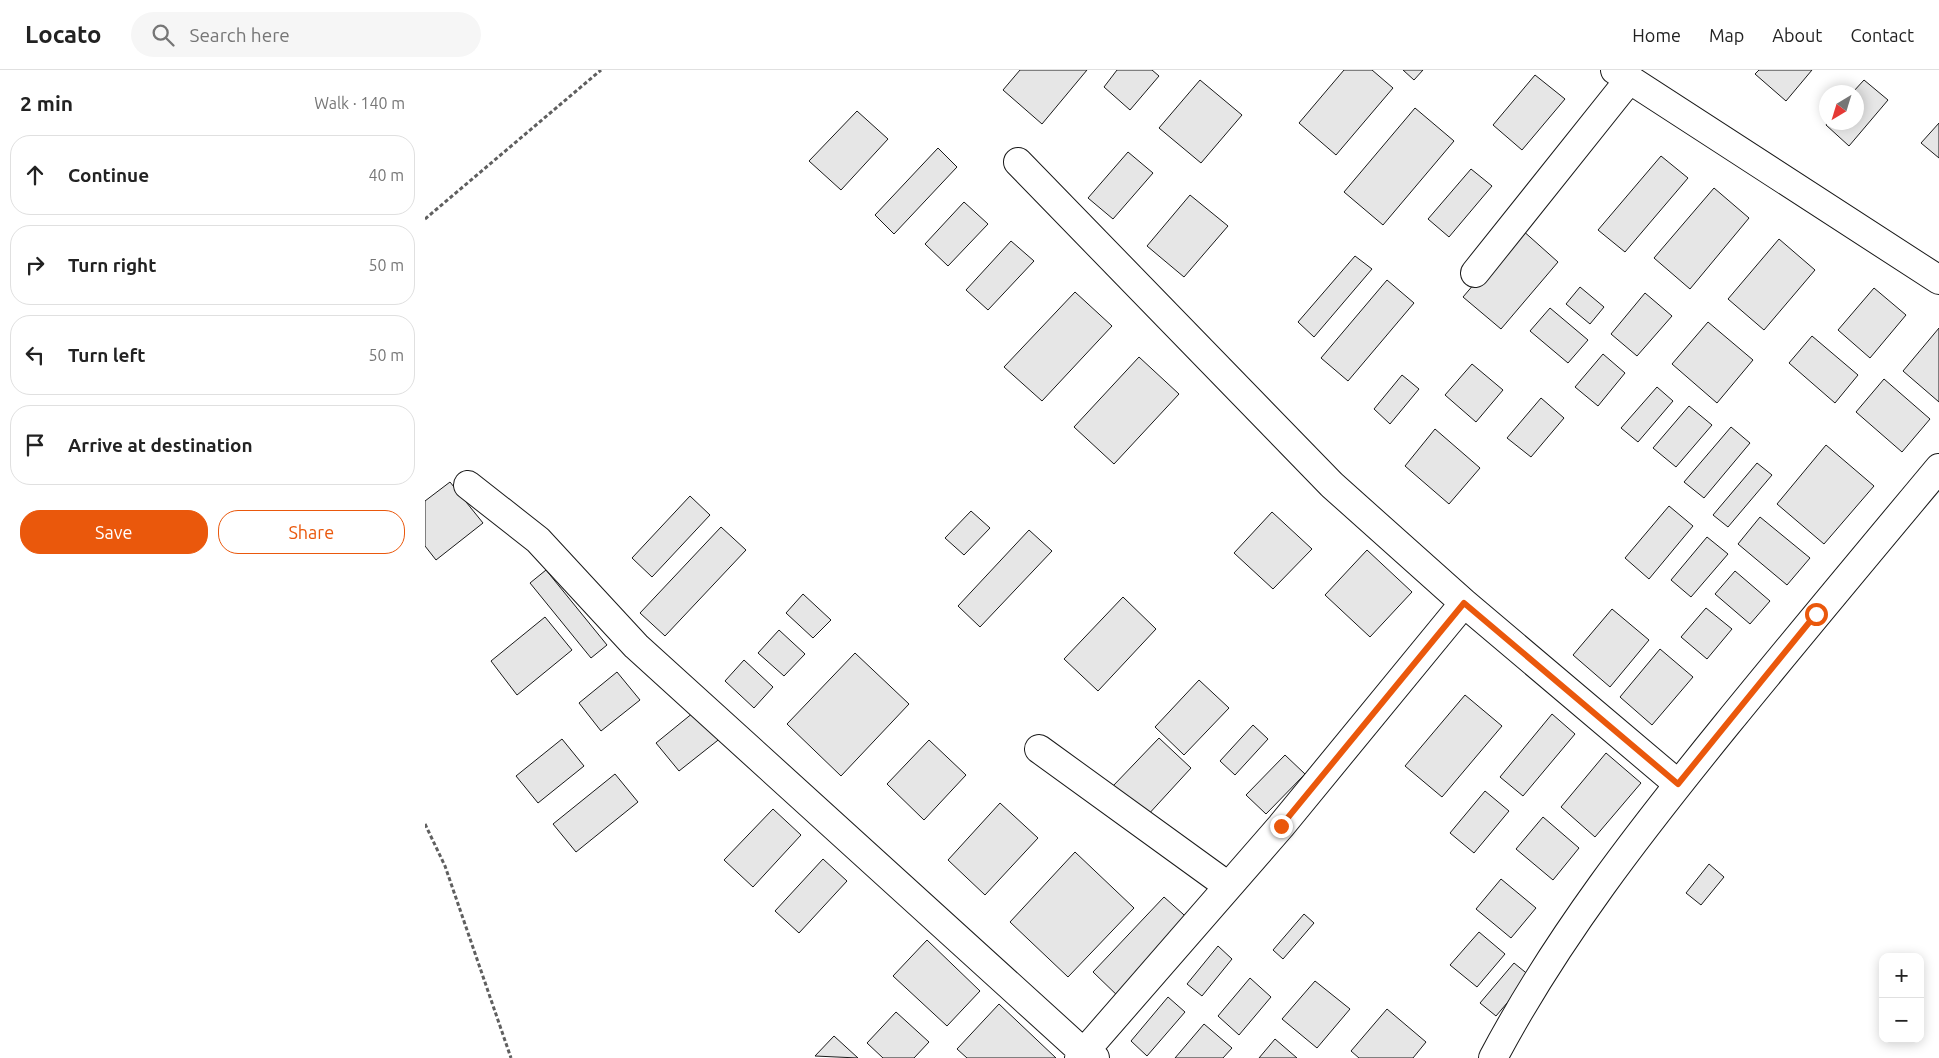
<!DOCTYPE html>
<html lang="en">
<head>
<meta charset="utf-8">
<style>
	body { margin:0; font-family:Ubuntu,sans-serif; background:#f6f6f6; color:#222 }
	.controls { position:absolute; right:15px; bottom:15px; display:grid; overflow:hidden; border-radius:10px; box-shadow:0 2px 12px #0003 }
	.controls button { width:45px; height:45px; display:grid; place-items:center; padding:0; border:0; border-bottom:1px solid #e0e0e0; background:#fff; color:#222; font:25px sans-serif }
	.compass { position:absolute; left:1394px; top:15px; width:45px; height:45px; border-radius:50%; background:#fff; box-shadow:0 2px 12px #0003; rotate:218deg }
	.stop { position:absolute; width:15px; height:15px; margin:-11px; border:4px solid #ea580c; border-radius:50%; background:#fff }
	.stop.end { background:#ea580c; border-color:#fff; box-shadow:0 1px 5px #0008 }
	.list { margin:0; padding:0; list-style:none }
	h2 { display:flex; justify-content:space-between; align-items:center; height:65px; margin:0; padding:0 20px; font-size:21px }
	h2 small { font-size:16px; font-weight:400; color:#767676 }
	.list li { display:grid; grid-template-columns:32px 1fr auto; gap:15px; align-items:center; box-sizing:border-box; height:80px; margin:0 10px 10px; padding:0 10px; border:1px solid #e0e0e0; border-radius:20px }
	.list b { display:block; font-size:19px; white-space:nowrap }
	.list em { font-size:16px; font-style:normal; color:#767676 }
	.actions { display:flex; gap:10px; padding:15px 20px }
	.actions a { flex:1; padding:11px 0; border:1px solid #ea580c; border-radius:20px; text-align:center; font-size:18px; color:#ea580c }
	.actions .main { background:#ea580c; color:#fff }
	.icon { flex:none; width:28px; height:28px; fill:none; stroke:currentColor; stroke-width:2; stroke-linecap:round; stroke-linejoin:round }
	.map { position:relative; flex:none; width:1514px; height:988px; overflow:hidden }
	header { display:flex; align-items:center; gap:30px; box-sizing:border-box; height:70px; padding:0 25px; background:#fff; border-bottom:1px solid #e0e0e0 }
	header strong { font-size:24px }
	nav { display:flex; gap:28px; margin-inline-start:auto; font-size:18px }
	.search { width:350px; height:45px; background:#f6f6f6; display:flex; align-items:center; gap:12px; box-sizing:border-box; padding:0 18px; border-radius:28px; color:#767676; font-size:19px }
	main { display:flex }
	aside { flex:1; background:#fff }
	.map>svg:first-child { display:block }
</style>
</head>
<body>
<header>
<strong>Locato</strong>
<div class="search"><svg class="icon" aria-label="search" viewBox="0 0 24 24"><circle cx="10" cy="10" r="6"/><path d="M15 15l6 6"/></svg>Search here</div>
<nav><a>Home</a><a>Map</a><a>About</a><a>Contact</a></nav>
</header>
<main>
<aside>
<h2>2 min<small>Walk · 140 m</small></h2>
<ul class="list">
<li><svg class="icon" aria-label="ahead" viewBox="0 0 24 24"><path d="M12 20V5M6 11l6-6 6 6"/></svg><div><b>Continue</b></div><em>40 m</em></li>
<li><svg class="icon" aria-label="right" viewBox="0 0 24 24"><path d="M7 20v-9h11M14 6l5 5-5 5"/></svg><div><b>Turn right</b></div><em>50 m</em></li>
<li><svg class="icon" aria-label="left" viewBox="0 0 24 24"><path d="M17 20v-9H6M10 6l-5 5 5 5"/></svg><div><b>Turn left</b></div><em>50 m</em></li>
<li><svg class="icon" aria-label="arrive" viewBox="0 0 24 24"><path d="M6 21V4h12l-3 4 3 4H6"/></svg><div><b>Arrive at destination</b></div></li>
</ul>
<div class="actions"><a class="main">Save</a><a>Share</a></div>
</aside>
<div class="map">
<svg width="1514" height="988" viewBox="0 0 1514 988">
	<rect width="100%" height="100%" fill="#fff"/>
	<path fill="#e6e6e6" stroke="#1a1a1a" d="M595 0H662L617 54 578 20Z
		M692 0H727L734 6 705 40 679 17Z
		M919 0H947L968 18 911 85 874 53Z
		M978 0H998L989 10Z
		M1334 0H1387L1361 31 1330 4Z
		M1110 5 1140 29 1097 80 1068 55Z
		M775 10 817 45 776 93 734 58Z
		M1439 10 1463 30 1424 76 1401 55 1403 52H1432V22H1428Z
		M990 38 1029 71 958 155 919 122Z
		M432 41 463 69 416 120 384 91Z
		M1514 53V88L1496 73Z
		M513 78 532 97 469 164 450 145Z
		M703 82 728 103 688 149 663 128Z
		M1236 86 1263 108 1200 182 1173 160Z
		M1046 99 1067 116 1024 167 1003 149Z
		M1289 118 1324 148 1265 219 1229 188Z
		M765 125 803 156 759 207 722 176Z
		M539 132 563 154 523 196 500 174Z
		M1096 159 1133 192 1076 259 1038 227Z
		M1354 169 1390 200 1339 260 1303 229Z
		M586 171 609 191 563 240 541 220Z
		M930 186 947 199 889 267 873 252Z
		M962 210 989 233 923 311 896 288Z
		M1155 217 1179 237 1165 254 1141 234Z
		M1449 218 1481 245 1445 288 1413 260Z
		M650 222 687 256 617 331 579 297Z
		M1220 223 1247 246 1212 286 1186 264Z
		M1125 238 1163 270 1143 293 1105 261Z
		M1283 252 1328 290 1292 333 1247 294Z
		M1514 258V332L1478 301Z
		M1387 266 1433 305 1410 333 1364 293Z
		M1178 284 1200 303 1173 336 1150 317Z
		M714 287 754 324 689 394 649 357Z
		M1047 294 1078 320 1051 352 1020 325Z
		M977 305 994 319 965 354 949 339Z
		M1459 309 1505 349 1477 382 1431 342Z
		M1232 317 1248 331 1213 372 1196 358Z
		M1116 328 1139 348 1106 387 1082 368Z
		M1264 336 1287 355 1251 397 1228 378Z
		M1306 357 1325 373 1279 428 1259 412Z
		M1010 359 1055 398 1024 434 980 396Z
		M1401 375 1449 416 1399 474 1352 434Z
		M1332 393 1347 405 1303 457 1288 445Z
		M25 412 58 453 11 490 0 476V431Z
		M265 426 285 445 227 507 207 488Z
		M1244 436 1268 456 1224 509 1200 488Z
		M546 441 565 458 539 485 520 468Z
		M847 442 887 479 848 519 809 483Z
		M1335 447 1385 488 1362 515 1313 474Z
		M296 457 321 480 240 566 215 543Z
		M604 460 627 481 555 557 533 536Z
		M1282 467 1303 484 1266 527 1246 510Z
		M942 480 987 522 945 567 900 525Z
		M121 500 182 575 166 588 105 513Z
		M1310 501 1345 531 1325 554 1290 524Z
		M378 524 406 550 388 568 361 543Z
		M698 527 731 559 673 621 639 589Z
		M1281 538 1307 559 1282 589 1256 567Z
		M1187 539 1224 570 1185 617 1148 585Z
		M120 547 147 580 92 625 66 591Z
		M354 560 380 584 359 606 333 583Z
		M1235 579 1268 607 1227 655 1195 627Z
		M430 583 484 634 416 706 362 654Z
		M319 590 348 617 329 638 300 611Z
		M192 602 215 630 176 661 154 633Z
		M774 610 804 638 759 685 730 657Z
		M1040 625 1077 656 1017 727 980 696Z
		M274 638 297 667 254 701 231 673Z
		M1127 644 1150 664 1098 726 1075 707Z
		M828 655 843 669 810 705 795 691Z
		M734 668 766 698 721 747 688 716Z
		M137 669 159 696 113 733 91 706Z
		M504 670 541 705 499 750 462 714Z
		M1181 683 1216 713 1170 767 1136 737Z
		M860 685 880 704 841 744 821 725Z
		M190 704 213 732 151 782 128 754Z
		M1060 721 1084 741 1049 783 1025 763Z
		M575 733 613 768 560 825 523 790Z
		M348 739 376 765 328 817 299 790Z
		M1118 747 1154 778 1128 810 1091 779Z
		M650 782 709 838 643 907 585 852Z
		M398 789 422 811 374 863 350 841Z
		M1284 794 1299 807 1276 835 1261 823Z
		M1076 809 1111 838 1086 868 1051 839Z
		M739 827 768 853 696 929 668 902Z
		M879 844 889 853 858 889 848 880Z
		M1054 862 1080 884 1052 917 1025 895Z
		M502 870 555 921 522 956 468 906Z
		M793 876 807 889 777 926 762 914Z
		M1089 893 1105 906 1071 946 1055 933Z
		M825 908 846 927 814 965 793 946Z
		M890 911 925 939 892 978 857 949Z
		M743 927 760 942 722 986 706 971Z
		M574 934 631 988H542L532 979Z
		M962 939 1001 972 988 988H934L926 981Z
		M471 942 504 972 489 988H458L442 973Z
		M779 954 807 978 798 988H750Z
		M409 966 433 988 390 986Z
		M850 969 872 988H834Z"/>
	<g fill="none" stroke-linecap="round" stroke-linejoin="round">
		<defs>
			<path id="minor" d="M1190 0 1514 210
				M593 92 907 415 1039 533 1253 714
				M1050 203 1204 10
				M43 415 113 470 211 576 659 983 670 988
				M614 679 803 816
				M654 988 856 756 1039 533
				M1068 988C1132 867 1216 760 1302 654 1372 568 1443 483 1514 398"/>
		</defs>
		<use href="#minor" stroke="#1a1a1a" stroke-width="30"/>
		<path stroke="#5f5f5f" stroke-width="3" stroke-dasharray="4 2.5" stroke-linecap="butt" d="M0 149 176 0
			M0 754 20 796 86 988"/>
		<use href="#minor" stroke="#fff" stroke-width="28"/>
	</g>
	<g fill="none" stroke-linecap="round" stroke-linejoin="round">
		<path stroke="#ea580c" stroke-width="6" d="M856 756 1039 533 1253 714 1391 544"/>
	</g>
</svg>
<div class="controls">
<button>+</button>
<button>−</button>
</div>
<svg class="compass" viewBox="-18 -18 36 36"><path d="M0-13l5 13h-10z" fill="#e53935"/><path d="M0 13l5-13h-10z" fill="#767676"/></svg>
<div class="stop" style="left:1391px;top:544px"></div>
<div class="stop end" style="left:856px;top:756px"></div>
</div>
</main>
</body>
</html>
